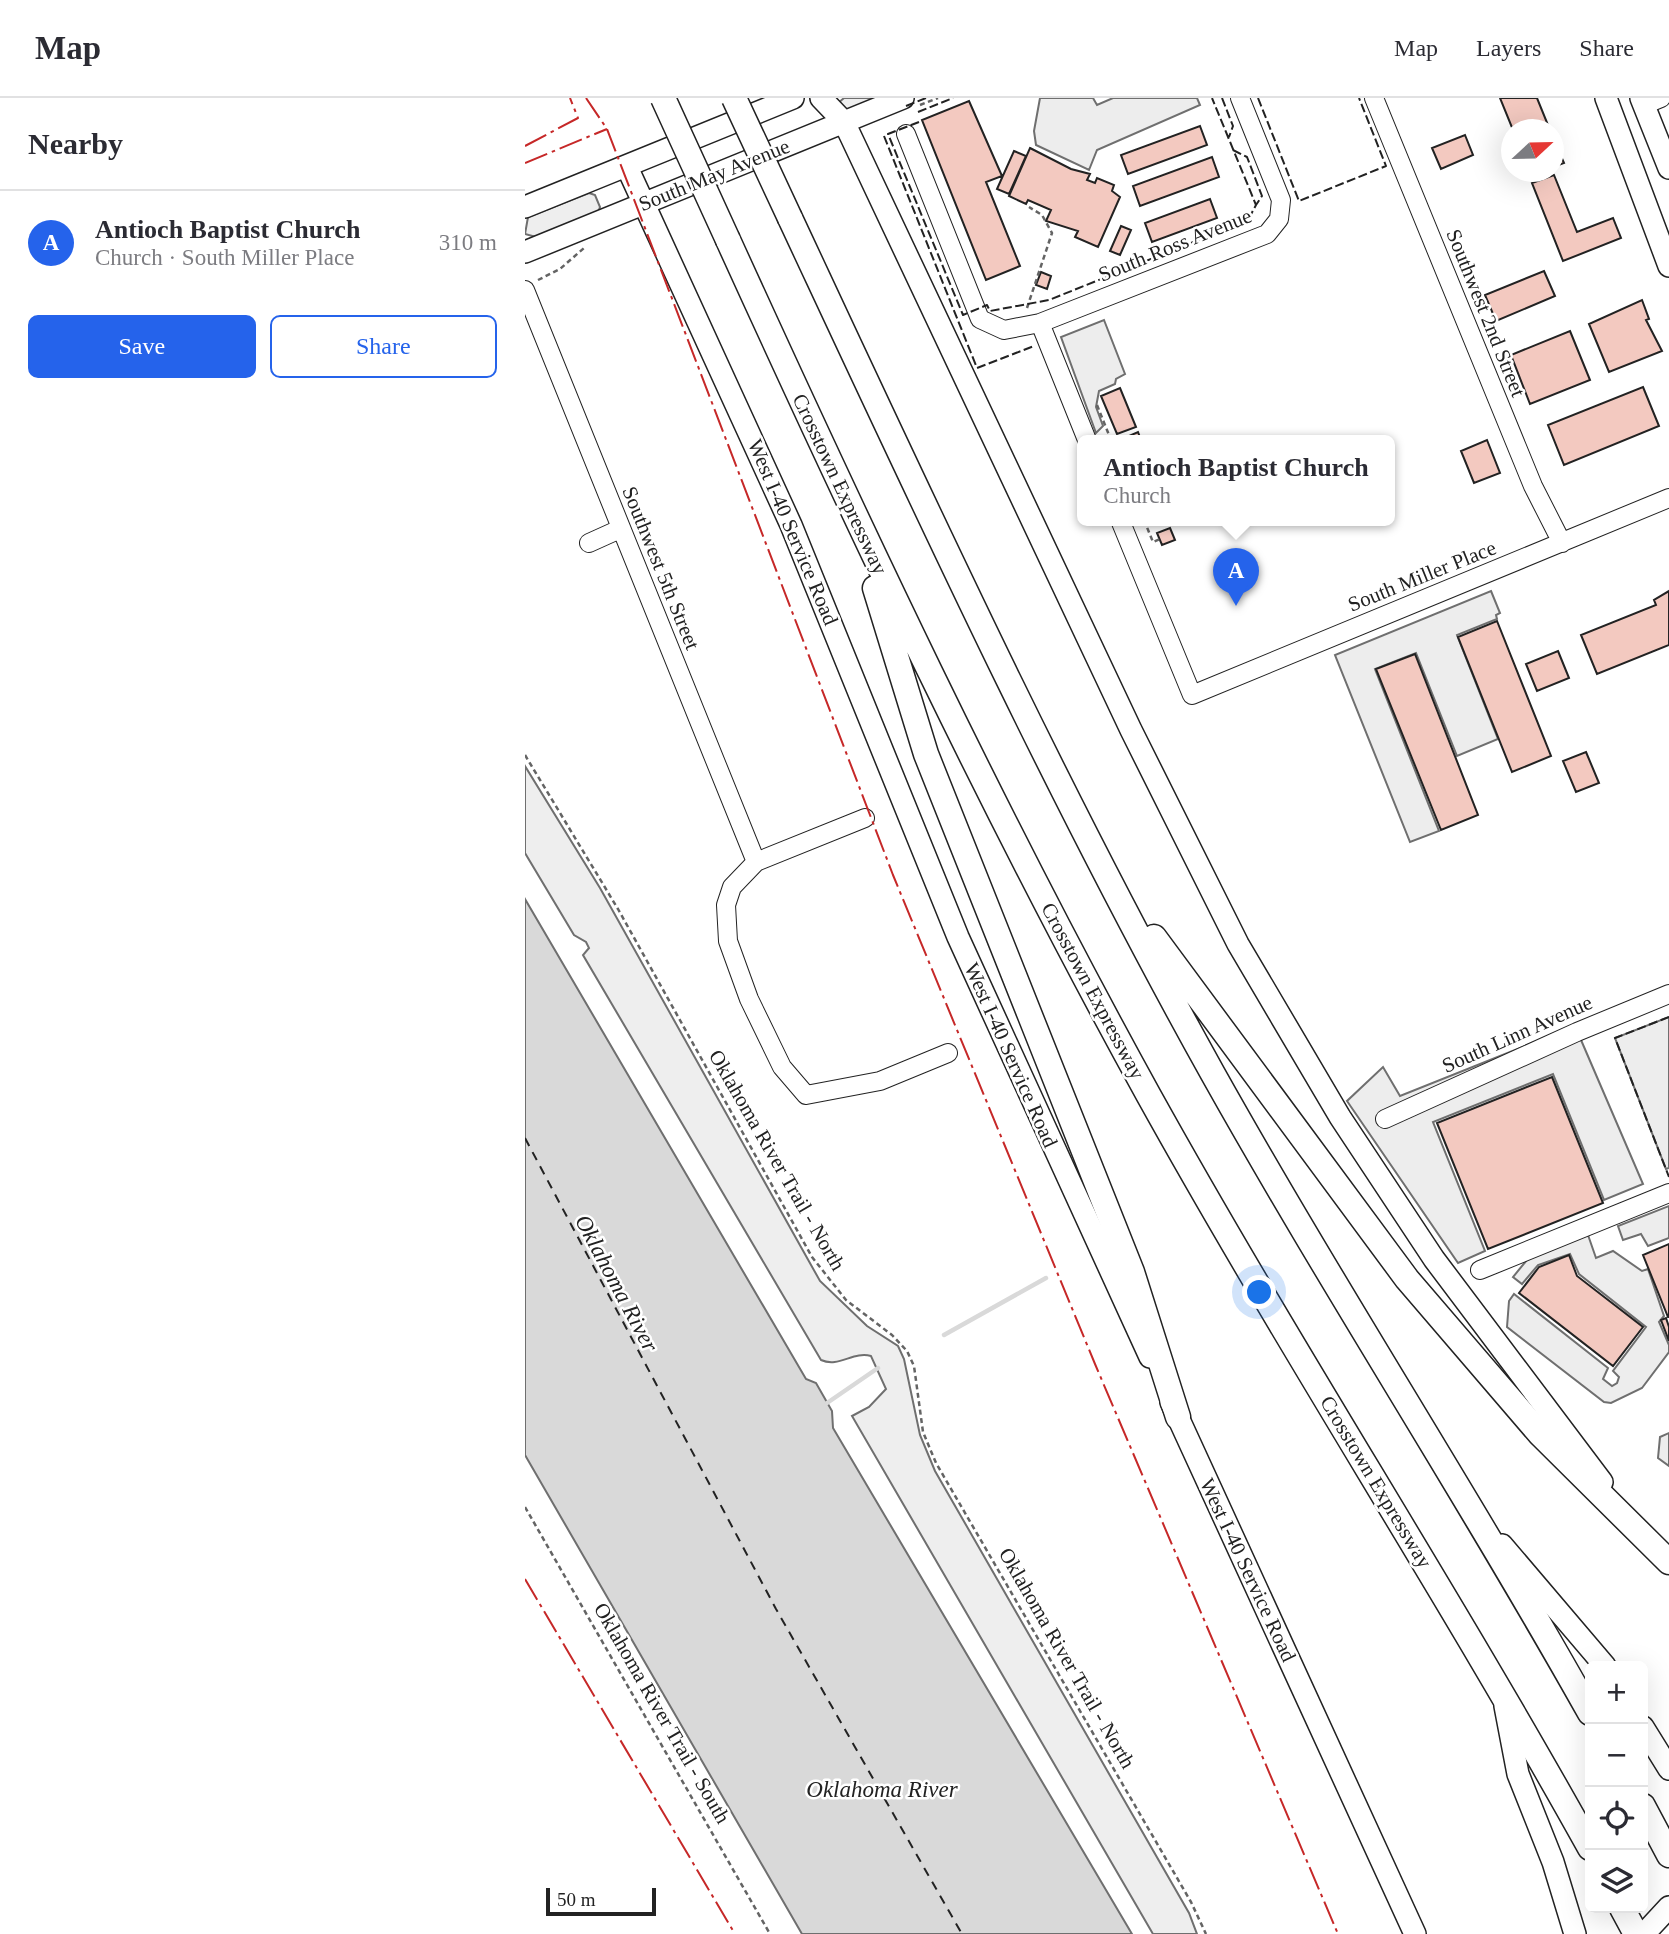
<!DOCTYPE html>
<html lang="en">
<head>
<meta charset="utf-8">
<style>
	body { margin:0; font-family:Georgia,serif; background:#f7f7f7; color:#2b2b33 }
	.controls { position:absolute; right:21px; bottom:21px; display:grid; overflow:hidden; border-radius:10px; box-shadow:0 7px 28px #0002 }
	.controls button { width:63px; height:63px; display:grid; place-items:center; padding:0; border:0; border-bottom:2px solid #e1e1e2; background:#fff; color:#2b2b33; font:35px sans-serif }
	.compass { position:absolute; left:976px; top:21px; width:63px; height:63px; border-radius:50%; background:#fff; box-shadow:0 7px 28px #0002; rotate:68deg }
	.scale { position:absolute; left:21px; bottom:18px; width:110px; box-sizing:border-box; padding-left:7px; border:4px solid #222; border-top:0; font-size:19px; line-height:24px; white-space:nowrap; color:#222; -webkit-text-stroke:5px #fff; paint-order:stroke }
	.you { position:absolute; left:735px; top:1195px; width:24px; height:24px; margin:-18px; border:5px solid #fff; border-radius:50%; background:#1a73e8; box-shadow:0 0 0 10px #1a73e833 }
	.badge { display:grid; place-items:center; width:46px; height:46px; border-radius:50%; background:#2563eb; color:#fff; font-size:23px; font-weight:700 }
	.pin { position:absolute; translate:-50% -58px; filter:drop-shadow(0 2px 4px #0008) }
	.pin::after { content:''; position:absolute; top:37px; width:24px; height:21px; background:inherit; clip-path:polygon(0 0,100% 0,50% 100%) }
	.popup { position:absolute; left:552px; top:337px; width:318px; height:91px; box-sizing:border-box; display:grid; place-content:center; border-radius:10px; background:#fff; filter:drop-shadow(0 2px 5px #0005); font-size:23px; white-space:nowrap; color:#7c7c81 }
	.popup b { font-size:26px; color:#2b2b33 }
	.popup::after { content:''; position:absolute; left:50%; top:100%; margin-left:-14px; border:14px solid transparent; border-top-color:#fff }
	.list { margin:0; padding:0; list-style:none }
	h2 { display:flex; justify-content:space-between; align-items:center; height:91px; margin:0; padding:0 28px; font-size:30px }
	h2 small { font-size:23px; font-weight:400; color:#7c7c81 }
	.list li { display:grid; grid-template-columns:46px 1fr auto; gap:21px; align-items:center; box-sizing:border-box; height:105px; padding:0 28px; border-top:2px solid #e1e1e2 }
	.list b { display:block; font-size:26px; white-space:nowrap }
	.list p { margin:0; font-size:23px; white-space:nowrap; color:#7c7c81 }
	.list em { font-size:23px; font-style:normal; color:#7c7c81 }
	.actions { display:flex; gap:14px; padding:21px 28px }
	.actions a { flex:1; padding:16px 0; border:2px solid #2563eb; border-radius:10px; text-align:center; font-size:24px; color:#2563eb }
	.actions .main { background:#2563eb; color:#fff }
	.icon { flex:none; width:38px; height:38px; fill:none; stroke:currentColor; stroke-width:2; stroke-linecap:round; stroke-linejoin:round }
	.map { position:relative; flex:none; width:1144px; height:1836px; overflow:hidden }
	header { display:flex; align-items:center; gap:42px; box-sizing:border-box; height:98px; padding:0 35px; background:#fff; border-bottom:2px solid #e1e1e2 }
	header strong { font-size:33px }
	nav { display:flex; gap:38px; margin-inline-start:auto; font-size:24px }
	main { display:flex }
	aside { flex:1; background:#fff }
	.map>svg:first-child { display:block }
</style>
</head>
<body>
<header>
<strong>Map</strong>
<nav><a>Map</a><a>Layers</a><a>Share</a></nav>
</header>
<main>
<aside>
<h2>Nearby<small></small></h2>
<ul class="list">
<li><span class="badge">A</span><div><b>Antioch Baptist Church</b><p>Church · South Miller Place</p></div><em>310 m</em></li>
</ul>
<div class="actions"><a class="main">Save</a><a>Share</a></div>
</aside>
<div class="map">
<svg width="1144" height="1836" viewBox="0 0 1144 1836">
	<rect width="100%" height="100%" fill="#fff"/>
	<path fill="#eee" stroke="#6f6f6f" stroke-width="2" d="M319 0H353L322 13 312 6Z
		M64 95 70 97 75 109 73 114 11 139 0 136 3 119Z
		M0 668 75 790 295 1183 342 1228 373 1248 379 1261 395 1337 410 1373 664 1815 672 1836H628L327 1318 344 1309 361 1291 346 1258C328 1253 314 1270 296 1262L58 857 64 850 61 844 49 837 0 755Z"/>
	<path fill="#ededed" stroke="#6f6f6f" stroke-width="2" d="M515 0H568L572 7 588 0H672L675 7 572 52 564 72 511 47 509 33Z
		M579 222 600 276 591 281 590 286 574 293 571 309 578 328 571 335 536 239Z
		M966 493 975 515 971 517 972 521 932 537 973 641 932 658 891 555 850 571 914 733 885 744 810 557Z
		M1144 919V1070L1141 1071 1090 940Z
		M1050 928 1118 1086 1079 1102 1028 976 908 1024 960 1153 933 1165 822 1003 858 969 875 998Z
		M1144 1108V1140L1123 1148 1116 1136 1098 1142 1093 1128Z
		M1063 1137 1071 1160 1088 1153 1117 1173 1123 1171 1139 1218 1134 1224 1144 1247V1254L1117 1290 1086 1305 1079 1304 982 1229 984 1203 989 1196 1083 1270 1078 1281 1087 1288 1092 1285 1094 1279 1088 1273 1121 1229 1054 1176 1045 1156 1013 1167 997 1186 988 1179 1006 1157Z
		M1144 1335V1368L1133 1360 1135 1339Z"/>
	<path fill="#d9d9d9" stroke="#6f6f6f" stroke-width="2" d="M0 801 281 1281 291 1285 307 1313 308 1330 607 1836H277L0 1357Z"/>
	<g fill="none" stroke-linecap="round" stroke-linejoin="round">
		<path stroke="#d9d9d9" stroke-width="4.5" d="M419 1237 521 1180
			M302 1305 353 1270"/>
		<path stroke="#222" stroke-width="2" stroke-dasharray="9 7" stroke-linecap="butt" d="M0 1040 251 1511 437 1836"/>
	</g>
	<path fill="#f3c9c0" stroke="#222" stroke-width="2" d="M975 0H1012L1025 32H988Z
		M444 3 477 78 461 84 495 168 461 182 397 22Z
		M675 28 682 47 603 76 596 57Z
		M940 37 948 57 916 71 907 50Z
		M1028 40 1039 65 1028 69Z
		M505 50 546 71 565 76 562 82 570 85 572 80 589 87 587 93 595 99 573 149 550 139 553 133 521 123 526 112 503 102 501 106 484 98Z
		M489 53 501 58 484 96 472 91Z
		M687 59 694 79 615 108 608 88Z
		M1029 77 1052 134 1088 120 1096 140 1038 163 1007 85Z
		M685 101 692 120 627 144 620 125Z
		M596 128 606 132 595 157 585 153Z
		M1019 173 1030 198 971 223 960 197Z
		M516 174 526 178 522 191 511 187Z
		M1117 202 1124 221 1121 222 1137 253 1084 274 1064 226Z
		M1045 233 1065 282 1005 306 986 257Z
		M1118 289 1134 328 1039 367 1023 327Z
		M595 290 611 329 592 336 576 298Z
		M613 334 616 342H595Z
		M962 342 975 375 949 385 936 353Z
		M645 430 650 442 637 447 632 435Z
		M1144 493V547L1072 576 1056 537 1131 507 1129 502Z
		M972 523 1026 658 987 674 933 539Z
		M1033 553 1044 580 1012 593 1001 566Z
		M890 556 953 717 916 732 851 571Z
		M1061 654 1074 685 1051 694 1038 663Z
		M1027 979 1078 1105 963 1151 912 1025Z
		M1144 1146V1219H1143L1118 1157Z
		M1044 1157 1052 1178 1118 1229 1088 1268 994 1195 1014 1169Z
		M1141 1220 1144 1229V1243L1136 1222Z"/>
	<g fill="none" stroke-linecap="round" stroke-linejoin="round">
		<defs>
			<path id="minor" d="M849 0 1008 388 1037 445
				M1119 7 1136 0
				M381 36 455 221 479 232 515 225 562 342
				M0 192 231 764
				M515 225 742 136 754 121 756 102 715 0
				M595 422 667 597 1144 400
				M64 445 95 431
				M340 720 231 764 207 789 201 807 203 843 224 901 257 969 281 997 355 983 423 955
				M860 1021 1052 934 1144 896
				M955 1172 1144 1095"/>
			<path id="major" d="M296 0 319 24 606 632 713 846 815 1019 909 1161 1077 1384
				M1081 0 1144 168
				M1116 0 1144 70
				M102 69 266 427 433 839 625 1259
				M0 109 268 0
				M0 154 378 0
				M646 1304 890 1836
				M977 1447 1080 1568
				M980 1608 993 1676 1028 1764 1050 1836
				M1118 1629 1144 1671
				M1119 1836 1144 1809"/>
			<path id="highway" d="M265 120C400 409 533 698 688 976 809 1192 944 1399 1065 1615
				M203 142C335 432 470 719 624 998 765 1252 924 1496 1065 1750
				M350 490 401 656 607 1174 653 1319
				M629 839 882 1181 1015 1336 1144 1464
				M1118 1708 1144 1757
				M1097 1810 1111 1836"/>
		</defs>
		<use href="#minor" stroke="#222" stroke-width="20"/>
		<use href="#major" stroke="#222" stroke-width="24"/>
		<use href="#highway" stroke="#222" stroke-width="27"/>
		<path stroke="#646464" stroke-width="2.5" stroke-dasharray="5 3.5" stroke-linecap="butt" d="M395 7 413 0
			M13 182 35 171 59 150
			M502 210 527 135 517 117 504 109
			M572 307 586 342
			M619 422 628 444 635 441
			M0 657 93 811 287 1159 321 1202 367 1237 382 1253 389 1268 398 1334 411 1365 666 1804 681 1836
			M0 1409 245 1836"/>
		<use href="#minor" stroke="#fff" stroke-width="18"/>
		<use href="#major" stroke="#fff" stroke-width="21"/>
		<use href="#highway" stroke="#fff" stroke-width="24"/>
		<defs>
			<path id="highway-bridge" d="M138 0 203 142
				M209 0 265 120"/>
		</defs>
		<use href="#highway-bridge" stroke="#222" stroke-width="27" stroke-linecap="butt"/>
		<use href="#highway-bridge" stroke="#fff" stroke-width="24"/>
		<path stroke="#222" stroke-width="2" stroke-dasharray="9 3.5" stroke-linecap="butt" d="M697 0 708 28 704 39
			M733 0 774 103 861 68 834 0
			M381 8 401 0
			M393 14 428 0
			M394 24 363 36 438 217 462 207 465 213 524 202 723 122 731 107 687 0
			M359 38 452 270 509 248
			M708 52 722 59 737 98 731 107
			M1144 919 1090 940 1144 1079"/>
		<path stroke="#c62828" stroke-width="2" stroke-dasharray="24 5 3.5 5" stroke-linecap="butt" d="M61 0 82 31 368 777 570 1266 813 1836
			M0 48 53 20 45 0
			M0 65 82 31
			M0 1481 210 1836"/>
	</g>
	<g text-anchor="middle" stroke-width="5" stroke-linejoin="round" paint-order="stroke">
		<g font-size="21" fill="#222" stroke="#fff">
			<text transform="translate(189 77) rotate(-22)" y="7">South May Avenue</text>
			<text transform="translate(650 147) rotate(-22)" y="7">South Ross Avenue</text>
			<text transform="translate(961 215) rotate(68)" y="7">Southwest 2nd Street</text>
			<text transform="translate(315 386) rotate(65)" y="7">Crosstown Expressway</text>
			<text transform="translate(268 434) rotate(67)" y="7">West I-40 Service Road</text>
			<text transform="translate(136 470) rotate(68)" y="7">Southwest 5th Street</text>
			<text transform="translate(897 478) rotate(-22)" y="7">South Miller Place</text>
			<text transform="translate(568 893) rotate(62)" y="7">Crosstown Expressway</text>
			<text transform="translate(992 936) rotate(-24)" y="7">South Linn Avenue</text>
			<text transform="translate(486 957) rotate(66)" y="7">West I-40 Service Road</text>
			<text transform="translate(252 1062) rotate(60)" y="7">Oklahoma River Trail - North</text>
			<text transform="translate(851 1384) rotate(59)" y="7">Crosstown Expressway</text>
			<text transform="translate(723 1472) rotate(65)" y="7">West I-40 Service Road</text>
			<text transform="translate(542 1560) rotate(60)" y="7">Oklahoma River Trail - North</text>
			<text transform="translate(137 1615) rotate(60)" y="7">Oklahoma River Trail - South</text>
		</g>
		<g font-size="23" font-style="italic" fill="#222" stroke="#fff">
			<text transform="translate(92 1185) rotate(62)" y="8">Oklahoma River</text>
			<text x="357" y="1699">Oklahoma River</text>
		</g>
	</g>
</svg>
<div class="controls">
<button>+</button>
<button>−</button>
<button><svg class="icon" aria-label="locate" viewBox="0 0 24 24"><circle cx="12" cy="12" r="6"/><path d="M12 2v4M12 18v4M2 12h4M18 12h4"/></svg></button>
<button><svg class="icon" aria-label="layers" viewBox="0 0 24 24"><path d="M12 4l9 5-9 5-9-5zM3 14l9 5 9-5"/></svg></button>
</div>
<svg class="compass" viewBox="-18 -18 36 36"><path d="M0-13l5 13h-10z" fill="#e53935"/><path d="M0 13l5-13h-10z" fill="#7c7c81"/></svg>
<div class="scale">50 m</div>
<div class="you"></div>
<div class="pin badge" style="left:711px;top:508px">A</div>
<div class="popup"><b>Antioch Baptist Church</b>Church</div>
</div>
</main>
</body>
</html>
